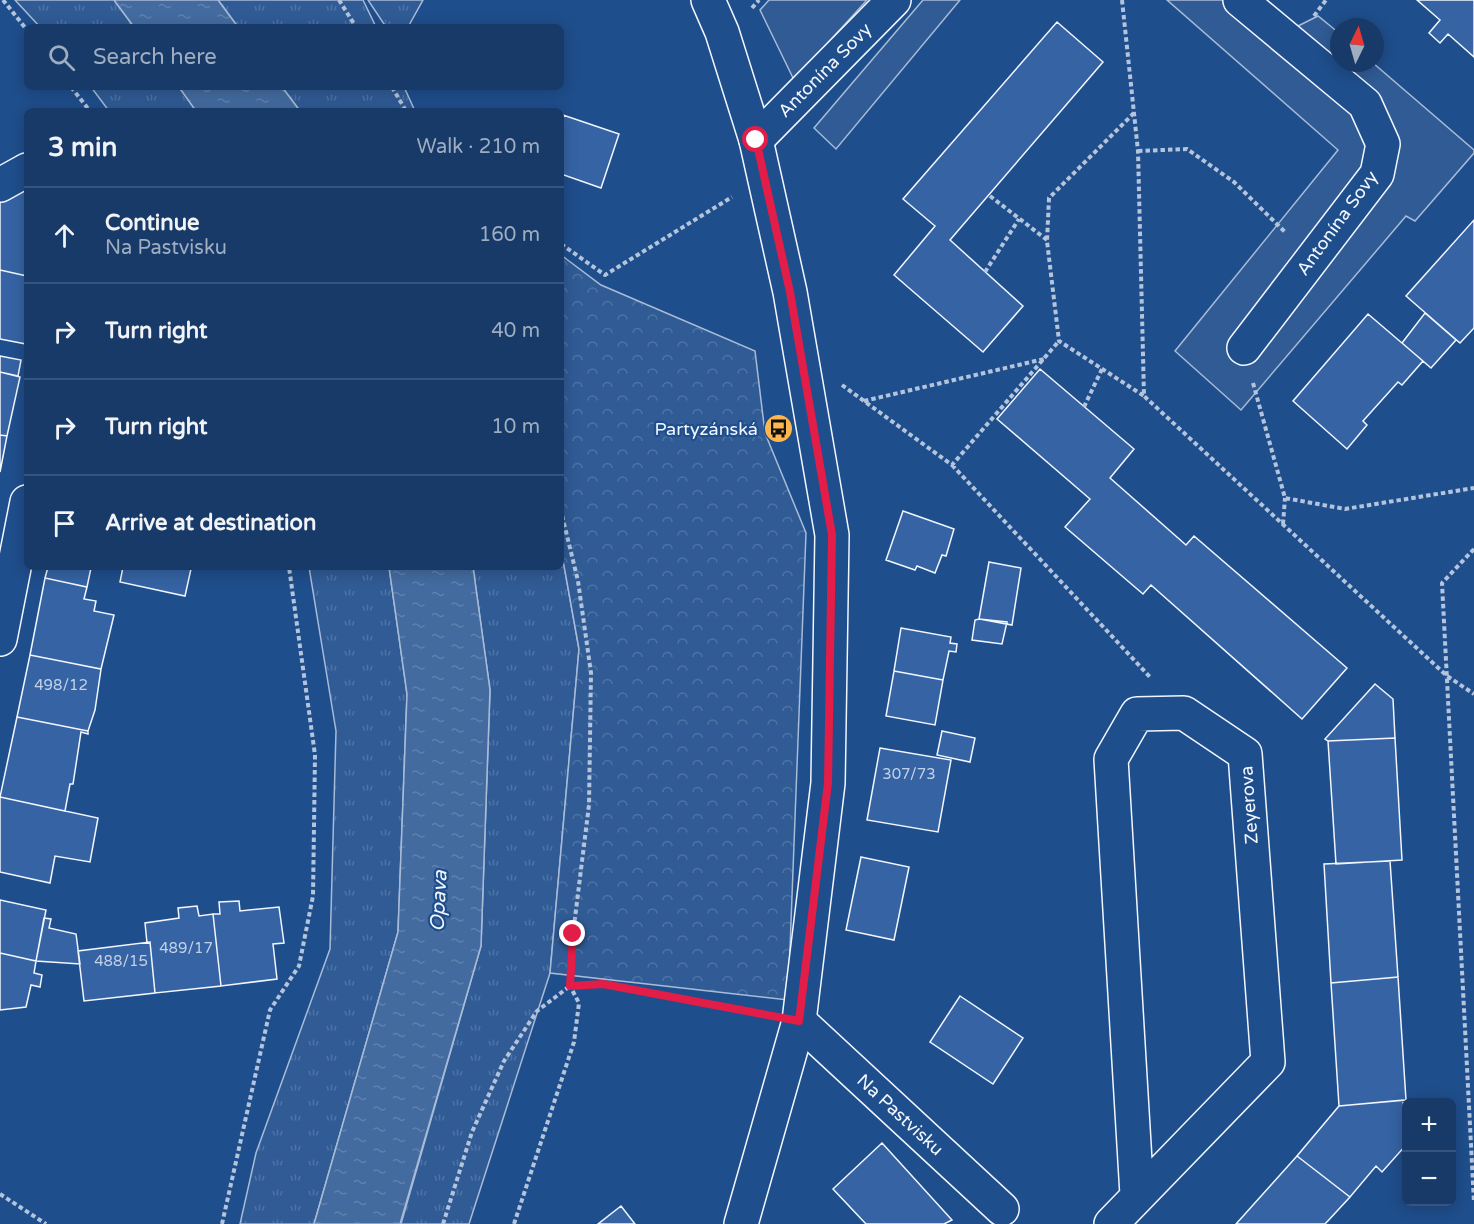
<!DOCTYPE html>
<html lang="en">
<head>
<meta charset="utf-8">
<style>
	body { margin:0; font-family:"Varela Round",sans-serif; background:#20416f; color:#f1f3f6 }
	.controls { position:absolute; right:18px; bottom:18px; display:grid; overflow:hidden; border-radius:9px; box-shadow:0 3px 15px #0003 }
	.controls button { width:54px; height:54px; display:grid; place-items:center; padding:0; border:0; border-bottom:2px solid #36547d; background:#173a69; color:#f1f3f6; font:30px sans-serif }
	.compass { position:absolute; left:1330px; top:18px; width:54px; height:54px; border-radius:50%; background:#173a69; box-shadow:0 3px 15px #0003; rotate:5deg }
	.stop { position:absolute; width:18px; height:18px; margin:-14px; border:4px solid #e11d48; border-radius:50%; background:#fff }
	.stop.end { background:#e11d48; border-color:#fff; box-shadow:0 2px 6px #0008 }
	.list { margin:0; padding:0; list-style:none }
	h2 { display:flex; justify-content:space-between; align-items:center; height:78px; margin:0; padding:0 24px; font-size:26px }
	h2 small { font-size:20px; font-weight:400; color:#9eadc0 }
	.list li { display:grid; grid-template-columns:39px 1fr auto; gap:18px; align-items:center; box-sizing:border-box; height:96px; padding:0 24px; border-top:2px solid #36547d }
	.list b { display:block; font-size:22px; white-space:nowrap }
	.list p { margin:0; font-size:20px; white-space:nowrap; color:#9eadc0 }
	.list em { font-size:20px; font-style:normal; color:#9eadc0 }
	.icon { flex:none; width:33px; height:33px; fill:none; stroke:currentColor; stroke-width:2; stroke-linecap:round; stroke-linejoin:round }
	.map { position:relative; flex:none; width:1474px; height:1224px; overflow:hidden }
	.search { position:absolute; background:#173a69; box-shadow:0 3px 15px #0003; left:24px; top:24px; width:540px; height:66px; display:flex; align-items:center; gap:15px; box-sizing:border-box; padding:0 21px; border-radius:9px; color:#9eadc0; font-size:22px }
	.panel { position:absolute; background:#173a69; box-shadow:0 3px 15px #0003; left:24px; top:108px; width:540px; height:462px; border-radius:9px }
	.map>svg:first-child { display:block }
</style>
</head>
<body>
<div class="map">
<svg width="1474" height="1224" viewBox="0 0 1474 1224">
	<defs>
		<pattern id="grass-tufts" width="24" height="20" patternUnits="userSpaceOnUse" patternTransform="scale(1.5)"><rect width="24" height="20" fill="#305b95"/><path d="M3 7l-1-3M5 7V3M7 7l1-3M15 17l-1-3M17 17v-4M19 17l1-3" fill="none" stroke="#4e73a5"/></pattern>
		<pattern id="park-crowns" width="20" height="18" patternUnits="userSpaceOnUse" patternTransform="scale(1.5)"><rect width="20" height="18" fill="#305b95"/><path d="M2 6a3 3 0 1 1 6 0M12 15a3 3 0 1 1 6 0" fill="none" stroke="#4e73a5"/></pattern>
		<pattern id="water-ripples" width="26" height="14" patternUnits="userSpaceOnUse" patternTransform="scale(1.5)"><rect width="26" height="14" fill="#446ba0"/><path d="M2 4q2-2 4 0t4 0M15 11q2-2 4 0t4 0" fill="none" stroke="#5f81ae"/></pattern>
	</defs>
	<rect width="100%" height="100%" fill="#1f4e8c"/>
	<path fill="url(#grass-tufts)" stroke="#a8bbd7" stroke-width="1.5" d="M15 0H114L134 27H40Z
		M218 0H363L376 27H238Z
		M368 0H423L408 27H386Z
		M91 87H179L196 111H109Z
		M282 87H404L415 111H300Z
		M561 549 579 649 550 973 469 1224H401L481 946 490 690 473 567H561Z
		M309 567H389L407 694 398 932 314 1224H240L256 1153 330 949 336 731Z"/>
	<path fill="url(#park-crowns)" stroke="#a8bbd7" stroke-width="1.5" d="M561 255 601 285 755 351 765 433 806 533 788 1000 550 973 579 649 561 549Z"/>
	<path fill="#305b95" stroke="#a8bbd7" stroke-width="1.5" d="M769 0H867L794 80 760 10Z
		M923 0H960L836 149 814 128Z
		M1167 0H1259L1292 29 1318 16 1339 33V63H1373L1474 150V153L1415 221 1406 216 1241 410 1175 351 1338 150Z"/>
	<path fill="url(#water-ripples)" stroke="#a8bbd7" stroke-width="1.5" d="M114 0H218L238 27H134Z
		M179 87H282L300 111H196Z
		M389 567H473L490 690 481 946 400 1224H314L398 932 407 694Z"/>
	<path fill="#3563a3" stroke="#f2f6ff" stroke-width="1.5" d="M1417 0H1474V57L1448 34 1440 43 1429 33 1440 20Z
		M1057 22 1103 62 950 240 1023 306 983 352 894 275 935 226 903 199Z
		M563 115 619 134 601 188 561 174Z
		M21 185 27 195V276L0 270V197Z
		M1474 220V328L1460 343 1406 296Z
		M0 270 27 276 26 344 0 339Z
		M1425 313 1456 340 1431 368 1402 343Z
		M1368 314 1423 361 1402 385 1398 382 1363 421 1367 425 1347 449 1293 401Z
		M0 356 21 360 18 376 0 372Z
		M1040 369 1134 449 1110 478 1186 545 1194 536 1347 668 1302 719 1151 585 1143 594 1065 527 1090 499 997 419Z
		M0 372 20 377 7 436 0 435Z
		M0 435 7 436 0 472Z
		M903 511 954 529 946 556 942 555 935 573 917 566 915 570 886 560Z
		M989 562 1021 568 1012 625 979 619Z
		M48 567 91 568 87 587 45 578Z
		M123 567 191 569 185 596 120 582Z
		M45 578 87 587 84 599 96 601 94 611 114 615 101 669 30 655Z
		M979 619 1007 622 1002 644 972 640 975 620Z
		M901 628 951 637 950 643 957 644 956 652 949 651 943 680 894 671Z
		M30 655 101 669 95 710 88 731 17 717Z
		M894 671 943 680 935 725 886 716Z
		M1375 684 1393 699 1395 738 1328 741 1325 739Z
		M17 717 88 731V734L81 732 73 784H70L65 811 0 797Z
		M942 731 975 738 970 762 937 755Z
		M1395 738 1402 860 1336 864 1328 741Z
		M880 748 951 760 938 832 867 820Z
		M0 797 98 818 90 862 55 856 50 883 0 872Z
		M861 857 909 867 894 940 846 930Z
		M1390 861 1398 977 1331 983 1324 864Z
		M0 900 46 910 36 961 0 953Z
		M239 901 240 911 279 907 284 943 273 944 277 979 221 986 213 914H220L219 902Z
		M197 906 199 916 213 914 221 986 155 993 150 942 147 943 145 923 179 918 178 908Z
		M44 918 51 919 49 928 76 934 80 964 36 961Z
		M150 942 155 993 84 1001 78 951Z
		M0 953 36 961 34 973 42 975 40 987 31 985 26 1007 0 1010Z
		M1398 977 1406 1100 1339 1106 1331 983Z
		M960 996 1023 1038 993 1084 930 1042Z
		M1403 1100 1406 1145 1382 1172 1376 1166 1350 1197 1297 1156 1339 1106Z
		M882 1143 952 1220 944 1224H866L833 1189Z
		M1297 1156 1350 1197 1325 1224H1236Z
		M621 1206 635 1224H598Z"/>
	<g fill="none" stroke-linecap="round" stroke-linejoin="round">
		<defs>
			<g id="minor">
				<path d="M708 0 722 32 756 140 790 292 832 535 828 783 799 1021 741 1224"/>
				<path d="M1240 0 1365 104 1383 144 1377 174 1244 348"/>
				<path id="s1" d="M756 140 894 0"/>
				<path d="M0 185 27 170"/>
				<path d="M0 639 27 502"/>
				<path id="s2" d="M799 1021 1002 1209"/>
				<path d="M1111 1224 1268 1062 1245 754 1184 713 1137 714 1111 759 1137 1195"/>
			</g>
		</defs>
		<use href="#minor" stroke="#f2f6ff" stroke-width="36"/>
		<path stroke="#b3c4dc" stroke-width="4" stroke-dasharray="4.5 3" stroke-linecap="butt" d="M3 0 27 30
			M339 0 356 27
			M1122 0 1138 151 1144 396 1447 676 1474 694
			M752 8 759 0
			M1314 16 1326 0
			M71 87 90 111
			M392 87 406 111
			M1134 113 1049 198 1047 241 1059 341 1144 396
			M1138 151 1187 149 1234 182 1286 233
			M990 196 1047 240
			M561 244 605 275 732 197
			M985 272 1019 219
			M1253 383 1285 498 1345 509 1474 488
			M842 385 952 465 1059 341
			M864 401 1044 359
			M1084 407 1102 369
			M952 465 1150 677
			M1283 524 1285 498
			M1474 549 1442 583 1474 1203
			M0 1194 46 1224
			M222 1224 270 1010 299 966 313 896 315 755 289 567
			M443 1224 472 1132 504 1061 537 1011 570 986 603 984 765 1014
			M514 1224 574 1042 579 1003 570 986 573 934 589 805 591 673 578 581 561 511"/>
		<use href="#minor" stroke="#1f4e8c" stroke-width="33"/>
	</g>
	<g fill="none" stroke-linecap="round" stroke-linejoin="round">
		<path stroke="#e11d48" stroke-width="8" d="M573 934 570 986 603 984 799 1021 828 783 832 535 790 292 756 140"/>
	</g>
	<defs>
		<symbol id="bus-disc" viewBox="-11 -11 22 22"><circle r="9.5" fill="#ffb74d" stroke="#1f4e8c"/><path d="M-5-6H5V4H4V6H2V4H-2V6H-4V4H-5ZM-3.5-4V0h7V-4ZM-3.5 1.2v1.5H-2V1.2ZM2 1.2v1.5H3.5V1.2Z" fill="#111"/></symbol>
	</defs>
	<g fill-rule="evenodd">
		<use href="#bus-disc" x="762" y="412" width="33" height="33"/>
	</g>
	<g text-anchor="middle" stroke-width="4.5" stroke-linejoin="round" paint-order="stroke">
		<g font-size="15" fill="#c3d1e8">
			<text x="61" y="690">498/12</text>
			<text x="909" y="779">307/73</text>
			<text x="186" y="953">489/17</text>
			<text x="121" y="966">488/15</text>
		</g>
		<g font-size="18" fill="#f2f6ff" stroke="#1f4e8c">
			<text dy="6" stroke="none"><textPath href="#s1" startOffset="98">Antonína Sovy</textPath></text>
			<text transform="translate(1337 223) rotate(-54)" y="6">Antonína Sovy</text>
			<text transform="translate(1249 805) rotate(-94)" y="6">Zeyerova</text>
			<text dy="6" stroke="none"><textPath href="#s2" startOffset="138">Na Pastvisku</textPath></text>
		</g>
		<g font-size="18" fill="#f2f6ff" stroke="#1f4e8c" text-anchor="end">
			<text x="758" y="435">Partyzánská</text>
		</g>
		<g font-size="20" font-style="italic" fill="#f2f6ff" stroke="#1f4e8c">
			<text transform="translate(438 901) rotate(-87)" y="7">Opava</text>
		</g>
	</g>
</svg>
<div class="controls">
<button>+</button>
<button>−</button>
</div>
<svg class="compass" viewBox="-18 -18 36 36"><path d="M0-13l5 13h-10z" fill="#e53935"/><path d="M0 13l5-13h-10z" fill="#9eadc0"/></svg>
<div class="stop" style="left:756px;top:140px"></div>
<div class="stop end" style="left:573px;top:934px"></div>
<div class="search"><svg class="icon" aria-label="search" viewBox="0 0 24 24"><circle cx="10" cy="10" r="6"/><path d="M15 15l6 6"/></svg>Search here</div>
<section class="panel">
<h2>3 min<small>Walk · 210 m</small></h2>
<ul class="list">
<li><svg class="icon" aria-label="ahead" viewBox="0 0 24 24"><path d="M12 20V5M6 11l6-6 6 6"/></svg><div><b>Continue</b><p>Na Pastvisku</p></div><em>160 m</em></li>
<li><svg class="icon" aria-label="right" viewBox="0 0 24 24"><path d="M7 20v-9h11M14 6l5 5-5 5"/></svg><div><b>Turn right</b></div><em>40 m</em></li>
<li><svg class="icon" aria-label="right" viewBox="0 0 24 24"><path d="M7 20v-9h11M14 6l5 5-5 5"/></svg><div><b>Turn right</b></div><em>10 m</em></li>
<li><svg class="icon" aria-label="arrive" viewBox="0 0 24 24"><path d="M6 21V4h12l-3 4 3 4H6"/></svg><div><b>Arrive at destination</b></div></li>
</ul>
</section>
</div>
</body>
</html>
